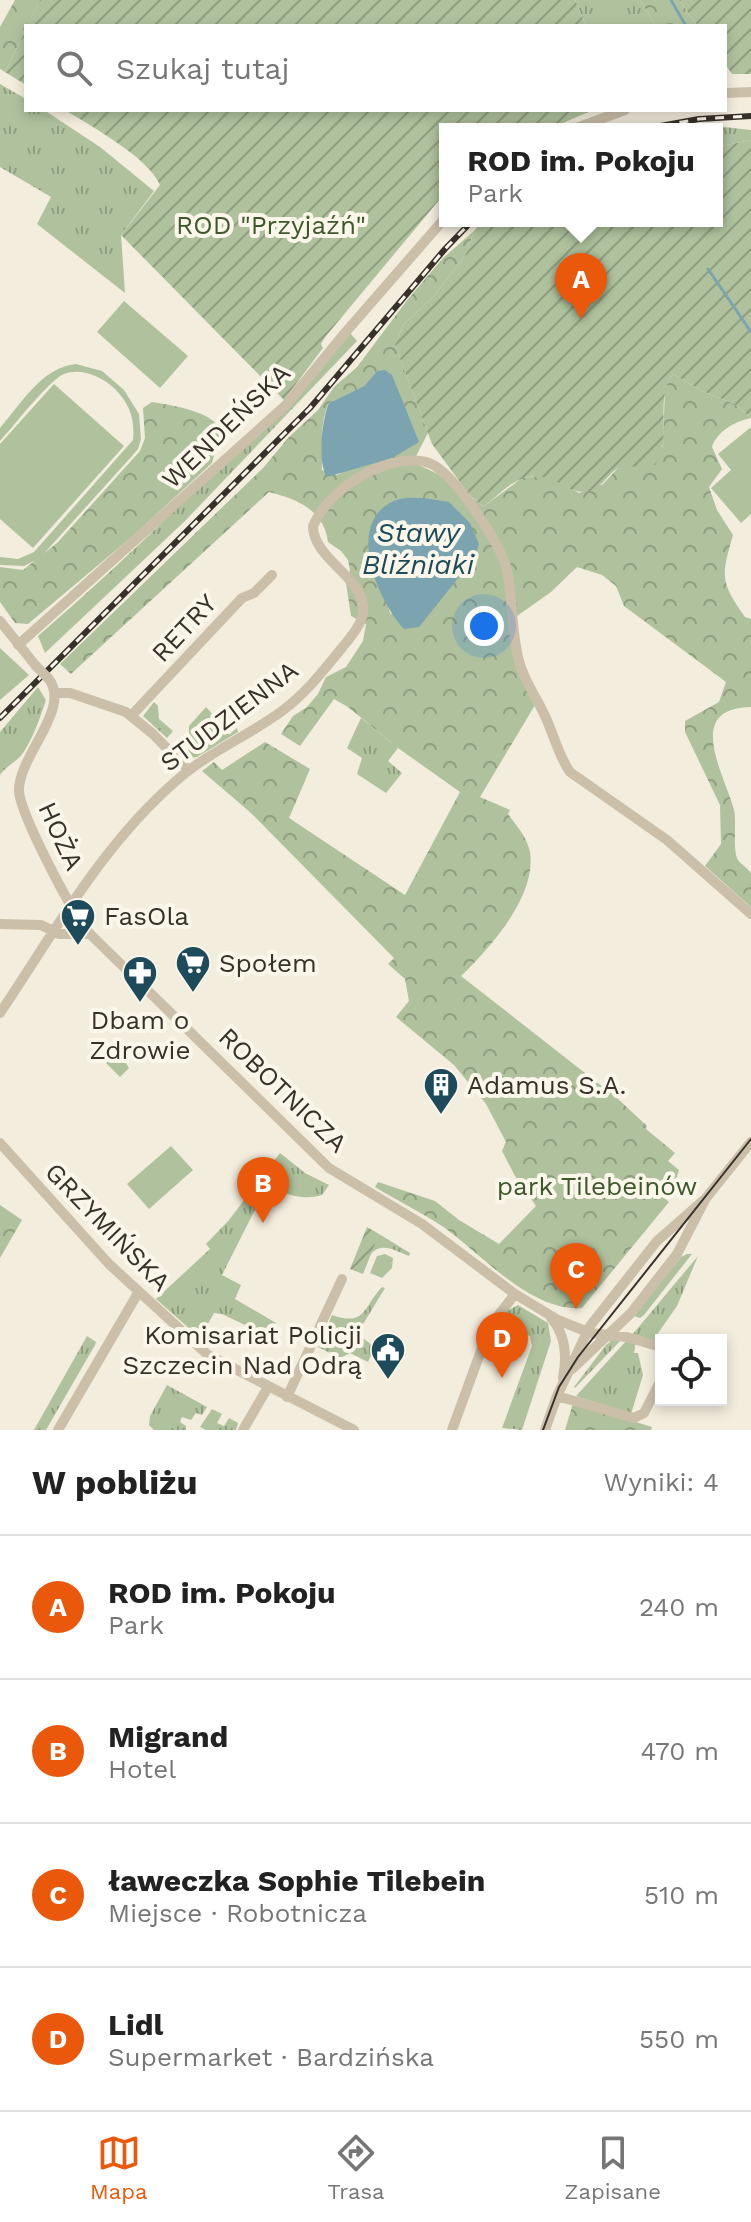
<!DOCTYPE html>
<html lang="pl">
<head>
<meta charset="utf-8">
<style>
	body { margin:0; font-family:"Work Sans",sans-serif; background:#f6f6f6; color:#222 }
	.controls { position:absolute; right:24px; bottom:24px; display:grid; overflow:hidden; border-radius:0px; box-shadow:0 4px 12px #0003 }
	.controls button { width:72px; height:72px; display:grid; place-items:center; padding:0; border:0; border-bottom:2px solid #e0e0e0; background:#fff; color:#222; font:40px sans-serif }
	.you { position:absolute; left:484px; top:626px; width:28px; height:28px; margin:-20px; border:6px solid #fff; border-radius:50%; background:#1a73e8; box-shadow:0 0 0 12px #1a73e833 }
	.badge { display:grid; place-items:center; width:52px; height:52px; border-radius:50%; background:#ea580c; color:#fff; font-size:26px; font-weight:700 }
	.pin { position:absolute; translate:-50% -66px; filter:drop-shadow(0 2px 4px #0008) }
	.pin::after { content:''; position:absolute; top:42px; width:28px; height:24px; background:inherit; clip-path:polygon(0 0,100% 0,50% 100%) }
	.popup { position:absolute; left:439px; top:123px; width:284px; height:104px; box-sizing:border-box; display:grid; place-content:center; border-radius:0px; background:#fff; filter:drop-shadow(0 2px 6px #0005); font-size:26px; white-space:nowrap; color:#767676 }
	.popup b { font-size:30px; color:#222 }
	.popup::after { content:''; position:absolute; left:50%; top:100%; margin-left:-16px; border:16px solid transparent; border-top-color:#fff }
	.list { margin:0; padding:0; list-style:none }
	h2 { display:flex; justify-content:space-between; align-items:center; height:104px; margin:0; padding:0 32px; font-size:34px }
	h2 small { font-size:26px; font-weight:400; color:#767676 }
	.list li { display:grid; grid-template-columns:52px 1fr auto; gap:24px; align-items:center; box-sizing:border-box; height:144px; padding:0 32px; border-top:2px solid #e0e0e0 }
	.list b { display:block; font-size:30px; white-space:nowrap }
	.list p { margin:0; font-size:26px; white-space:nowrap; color:#767676 }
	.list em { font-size:26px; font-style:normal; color:#767676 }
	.icon { flex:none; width:44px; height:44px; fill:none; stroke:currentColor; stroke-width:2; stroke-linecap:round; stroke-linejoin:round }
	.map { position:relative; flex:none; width:751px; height:1430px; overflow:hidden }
	.search { position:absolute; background:#fff; box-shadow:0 4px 12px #0003; left:24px; right:24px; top:24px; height:88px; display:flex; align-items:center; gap:20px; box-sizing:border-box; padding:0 28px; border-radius:0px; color:#767676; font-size:30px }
	.sheet { height:680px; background:#fff }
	nav { display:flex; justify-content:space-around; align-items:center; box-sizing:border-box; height:112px; border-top:2px solid #e0e0e0; background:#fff; font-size:22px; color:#767676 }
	nav a { display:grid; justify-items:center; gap:4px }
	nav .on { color:#ea580c }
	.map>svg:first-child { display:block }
</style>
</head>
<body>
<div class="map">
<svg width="751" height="1430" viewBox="0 0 751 1430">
	<defs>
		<pattern id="grass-tufts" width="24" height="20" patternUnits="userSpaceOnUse" patternTransform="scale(2)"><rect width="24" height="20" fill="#afc29d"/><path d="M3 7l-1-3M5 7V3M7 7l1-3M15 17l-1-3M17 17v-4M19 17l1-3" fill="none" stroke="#8f9e80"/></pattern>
		<pattern id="forest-crowns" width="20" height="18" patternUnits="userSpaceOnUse" patternTransform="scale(2)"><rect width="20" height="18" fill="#afc29d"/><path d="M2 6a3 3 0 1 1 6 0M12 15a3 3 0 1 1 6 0" fill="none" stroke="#8f9e80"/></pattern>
		<pattern id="garden-furrows" width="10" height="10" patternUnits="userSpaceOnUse" patternTransform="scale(2)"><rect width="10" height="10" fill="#afc29d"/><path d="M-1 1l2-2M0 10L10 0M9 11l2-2" fill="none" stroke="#8f9e80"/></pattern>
	</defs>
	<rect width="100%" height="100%" fill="#f3eddd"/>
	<path fill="url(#grass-tufts)" d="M575 0H640L656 26 585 24Z
		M0 84 26 99V110H44L100 147 154 191 121 235 125 293 37 224 51 197 0 167Z
		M724 127 751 130V140L717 147V129H684Z
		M350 333 357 341 185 521 45 653 38 636C148 541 249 438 350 333Z
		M38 687 46 700C40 718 33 738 23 753 17 762 8 764 0 775V732Z
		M154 702 158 706 159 719 173 731 167 738 143 716Z
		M206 707 225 728 226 734H230L237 728 238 732 197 757 191 758 187 756V751L194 744 189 737V726Z
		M361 718 398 748 388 761 402 773 386 793 357 774 362 758 347 748Z
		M280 1153 305 1173 329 1185 322 1195C302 1201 285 1194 267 1186L222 1275 241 1285 235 1299 276 1323 268 1336 222 1314 214 1313 200 1338 156 1299 210 1249 206 1244 229 1220Z
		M379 1234 410 1253 409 1256C395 1251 382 1241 370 1255Z
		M687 1254H692L644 1315 640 1318 634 1316 681 1257Z
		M698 1256 677 1306 656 1336 661 1340 659 1343 632 1335Z
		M382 1287 385 1288 357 1334 375 1347 368 1362 350 1353 340 1358 318 1347 332 1315C366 1327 363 1307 382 1287Z
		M518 1305 548 1323 551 1341 522 1430 502 1428 532 1346 530 1336 500 1324 507 1311Z
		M87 1336 96 1342 95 1345 46 1430H34Z
		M622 1339 575 1388 574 1387 606 1345 611 1341Z
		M627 1340 636 1341 634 1353H638L643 1375 631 1414 576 1396Z
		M167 1385 207 1407 202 1415 196 1413 191 1420 182 1417 180 1422 186 1426V1430H154L149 1425 150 1416Z
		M212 1409 222 1414 217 1423 224 1426 229 1418 238 1423 236 1430H206L200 1427Z"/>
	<path fill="url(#forest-crowns)" fill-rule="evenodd" d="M15 0H40L5 72 0 69V27Z
		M640 0H679L698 26H656Z
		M474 231 465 256 433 297 403 325 395 345 428 433 416 456 420 466C443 475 464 489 483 507L522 478 545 475 579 493 603 484 618 468 663 447 665 387 673 374 702 391 735 404 751 418C736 421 717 431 712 447L722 469 709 487 717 510 733 535C721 577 720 581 745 617L751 619V707C683 708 725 775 734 810 737 822 732 850 738 860 741 864 748 869 751 873V907L705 866 721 844 720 805 685 732V721L719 702 726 682 624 606 616 586 602 575 577 567 551 592 510 621 535 705 480 797 510 810 508 814C516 825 527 837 530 852 537 896 490 948 461 976L617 1098 647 1126 646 1129 675 1153 668 1161 679 1170 675 1182 661 1195 669 1202 582 1308C532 1312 483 1256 445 1228 423 1213 398 1201 375 1187L378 1182 435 1201 459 1220 499 1244 536 1206 515 1176 502 1151 506 1142 486 1104 454 1065 396 1017 409 1001 405 979 388 964 394 958 251 813 202 771 214 762 222 770 265 742 310 769 289 818 405 895 460 792 398 748 348 707 334 699 300 746 281 734 293 716 307 707 318 694 326 677 346 667 363 641 366 624 351 616 346 583 350 570 348 560 341 551 328 542C324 510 297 499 269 492L71 674 60 664 263 468 289 437 318 410 334 387 357 367 408 299 443 258ZM377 371 392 458 352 468 337 475 322 470C323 447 319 424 329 403L364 386ZM424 498 391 615 386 601 377 514 399 499Z
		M152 402C174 406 208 410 221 429L212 463 134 535 28 624 15 623 0 602V567L23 570 57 543 140 451 145 438 143 408Z
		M0 1205 22 1220 0 1258Z
		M573 1403 652 1427 651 1430H565Z"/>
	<path fill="#afc29d" d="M124 301 188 356 160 388 97 332Z
		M76 364 102 371 124 390 139 414 141 439 138 449 132 456 40 558 24 566 0 565V557L18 559 34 552 133 440C135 420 130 404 115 389 103 377 81 367 64 374 49 380 13 427 0 441V428C21 404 42 367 76 364Z
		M54 384 124 446 33 548 0 519V444Z
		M751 427V514L741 523 711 488 731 470 718 454Z
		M0 648 29 675 0 700Z
		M190 735a12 12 0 1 1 24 0a12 12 0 1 1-24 0Z
		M113 1052H119L129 1068 120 1077 104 1061Z
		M171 1146 193 1170 149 1209 127 1184Z
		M385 1254 393 1258 392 1268 382 1278 370 1273 377 1256Z"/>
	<path fill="url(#garden-furrows)" d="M40 0H575L585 24 614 26H27Z
		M679 0H751V74H732L725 64V26H698Z
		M26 29V85L5 72Z
		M65 110H593L549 129H445V193L326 336 321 344 323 348 284 400 121 235 160 185C149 158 91 126 65 110Z
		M751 140V418L735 404 702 391 673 374C653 403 674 438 655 465L618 468C607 475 603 487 589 491 568 497 554 469 524 478 510 482 495 498 483 507L468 493 432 444 395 345 403 325 433 297 465 256 474 231 482 221H717V147Z
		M367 1227 379 1234 363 1274 350 1269Z"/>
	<path fill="#7ca4b0" d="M385 370 392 375 419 442 392 458 327 477C317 462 322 419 329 403L364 386 377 371Z
		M424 498 449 502 470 523 479 544 475 557 419 627 404 629C377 600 342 518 399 499 406 497 417 498 424 498Z"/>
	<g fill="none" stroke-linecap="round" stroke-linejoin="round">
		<path stroke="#7ca4b0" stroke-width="3" d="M671 0 686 26
			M708 269 751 332"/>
		<path stroke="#cbbfa9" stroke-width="10" d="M725 93 751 92
			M574 129 625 110
			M0 621 36 666
			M18 645 286 405 344 334 445 218
			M48 678C73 708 18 756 19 791 20 813 73 916 90 934L329 1168 422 1224 515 1294 558 1320 590 1333 627 1337 661 1347
			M56 693H70L126 712 153 734 188 770
			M131 716 242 598 254 593 272 575
			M0 924 41 925 59 934H90
			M0 1013C54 933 102 845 176 781 207 753 248 736 282 711 306 693 323 671 341 649 349 639 361 626 363 613 367 578 313 560 313 526 326 497 356 475 386 465 400 461 415 458 429 463 454 472 501 544 507 570 513 600 511 631 519 661 524 681 537 698 545 716 554 735 558 755 570 772L667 840 751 914
			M0 1143 109 1264 208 1355 354 1430
			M551 1318C566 1335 567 1357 563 1378
			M572 1369 631 1313 677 1254 706 1198 751 1142
			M557 1396 634 1418 644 1413 661 1380
			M287 1397 342 1279
			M58 1430 138 1293
			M243 1430 268 1387
			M452 1430 490 1326 515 1294
			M545 1430 557 1396 590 1326 657 1241 705 1199"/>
		<path stroke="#383129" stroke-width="2" d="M543 1430 559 1387 578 1357 751 1139"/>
		<defs>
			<path id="rail" d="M644 129 699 119 751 116
				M0 718 310 408 445 249 472 221"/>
		</defs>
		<use href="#rail" stroke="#383129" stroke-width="6"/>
		<use href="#rail" stroke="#faf6ea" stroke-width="3" stroke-dasharray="9" stroke-linecap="butt"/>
		<path stroke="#cbbfa9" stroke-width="10" d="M36 666 48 678"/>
	</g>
	<defs>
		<symbol id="supermarket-pin" viewBox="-11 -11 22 30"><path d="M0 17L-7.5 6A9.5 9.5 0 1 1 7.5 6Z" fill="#1d4b5b" stroke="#faf6ea"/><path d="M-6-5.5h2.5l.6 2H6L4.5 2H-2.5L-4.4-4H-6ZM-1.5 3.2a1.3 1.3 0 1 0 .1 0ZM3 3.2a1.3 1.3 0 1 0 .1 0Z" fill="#fff"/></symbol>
		<symbol id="pharmacy-pin" viewBox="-11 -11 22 30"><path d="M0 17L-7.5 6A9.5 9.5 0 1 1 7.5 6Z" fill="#1d4b5b" stroke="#faf6ea"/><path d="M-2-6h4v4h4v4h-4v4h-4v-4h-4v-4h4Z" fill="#fff"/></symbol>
		<symbol id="building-pin" viewBox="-11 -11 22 30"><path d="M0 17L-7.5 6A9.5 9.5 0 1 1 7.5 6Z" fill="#1d4b5b" stroke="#faf6ea"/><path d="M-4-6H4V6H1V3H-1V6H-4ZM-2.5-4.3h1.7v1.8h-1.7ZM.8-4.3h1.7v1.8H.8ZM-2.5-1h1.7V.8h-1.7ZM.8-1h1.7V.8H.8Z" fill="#fff"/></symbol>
		<symbol id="civic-pin" viewBox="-11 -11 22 30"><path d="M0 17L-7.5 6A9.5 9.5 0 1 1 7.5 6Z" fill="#1d4b5b" stroke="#faf6ea"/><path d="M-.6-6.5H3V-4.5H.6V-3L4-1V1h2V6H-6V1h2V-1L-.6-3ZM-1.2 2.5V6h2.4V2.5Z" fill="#fff"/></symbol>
	</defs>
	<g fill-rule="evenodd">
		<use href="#supermarket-pin" x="58" y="896" width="40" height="54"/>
		<use href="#supermarket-pin" x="173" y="943" width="40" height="54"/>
		<use href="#pharmacy-pin" x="120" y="953" width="40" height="54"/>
		<use href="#building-pin" x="421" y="1065" width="40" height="54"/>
		<use href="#civic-pin" x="368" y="1330" width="40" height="54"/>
	</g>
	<g text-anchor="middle" stroke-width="8" stroke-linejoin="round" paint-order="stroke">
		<g font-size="26" fill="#3f572c" stroke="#faf6ea">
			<text x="271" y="234">ROD "Przyjaźń"</text>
			<text x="597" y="1195">park Tilebeinów</text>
		</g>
		<g font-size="26" fill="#383129" stroke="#faf6ea">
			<text transform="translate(226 426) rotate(-44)" y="9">WENDEŃSKA</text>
			<text transform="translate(184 628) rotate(-47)" y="9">RETRY</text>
			<text transform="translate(229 716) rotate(-37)" y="9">STUDZIENNA</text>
			<text transform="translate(61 836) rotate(65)" y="9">HOŻA</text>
			<text transform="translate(283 1090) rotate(44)" y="9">ROBOTNICZA</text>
			<text transform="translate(108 1227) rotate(46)" y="9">GRZYMIŃSKA</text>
		</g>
		<g font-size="26" fill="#383129" stroke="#faf6ea" text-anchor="start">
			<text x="104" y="925">FasOla</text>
			<text x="219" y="972">Społem</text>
			<text x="140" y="1029" text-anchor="middle">Dbam o<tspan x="140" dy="30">Zdrowie</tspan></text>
			<text x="467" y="1094">Adamus S.A.</text>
			<text x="362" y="1344" text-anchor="end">Komisariat Policji<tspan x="362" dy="30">Szczecin Nad Odrą</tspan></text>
		</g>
		<g font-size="28" font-style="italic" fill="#1d4b5b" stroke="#faf6ea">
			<text x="418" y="542">Stawy<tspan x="418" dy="32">Bliźniaki</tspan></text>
		</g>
	</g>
</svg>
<div class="controls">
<button><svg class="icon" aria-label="locate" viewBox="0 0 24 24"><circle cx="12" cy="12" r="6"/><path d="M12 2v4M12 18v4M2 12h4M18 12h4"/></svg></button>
</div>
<div class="you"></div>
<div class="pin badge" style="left:581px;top:319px">A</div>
<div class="popup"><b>ROD im. Pokoju</b>Park</div>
<div class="pin badge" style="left:263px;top:1223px">B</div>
<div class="pin badge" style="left:576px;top:1309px">C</div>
<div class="pin badge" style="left:502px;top:1378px">D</div>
<div class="search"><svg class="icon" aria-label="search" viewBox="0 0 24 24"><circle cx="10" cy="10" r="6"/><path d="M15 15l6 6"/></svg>Szukaj tutaj</div>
</div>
<section class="sheet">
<h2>W pobliżu<small>Wyniki: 4</small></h2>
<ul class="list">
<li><span class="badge">A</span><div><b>ROD im. Pokoju</b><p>Park</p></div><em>240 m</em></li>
<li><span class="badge">B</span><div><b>Migrand</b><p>Hotel</p></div><em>470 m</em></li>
<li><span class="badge">C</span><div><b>ławeczka Sophie Tilebein</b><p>Miejsce · Robotnicza</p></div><em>510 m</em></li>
<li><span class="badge">D</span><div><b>Lidl</b><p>Supermarket · Bardzińska</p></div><em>550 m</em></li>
</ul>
</section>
<nav>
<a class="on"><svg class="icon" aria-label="map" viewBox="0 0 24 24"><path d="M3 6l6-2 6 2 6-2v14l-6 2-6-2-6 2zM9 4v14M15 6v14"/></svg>Mapa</a>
<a><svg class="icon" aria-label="directions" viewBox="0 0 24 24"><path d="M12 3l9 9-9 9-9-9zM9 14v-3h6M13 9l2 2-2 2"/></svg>Trasa</a>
<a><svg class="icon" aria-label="saved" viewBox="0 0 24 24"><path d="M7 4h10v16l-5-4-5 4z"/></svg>Zapisane</a>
</nav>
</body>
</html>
